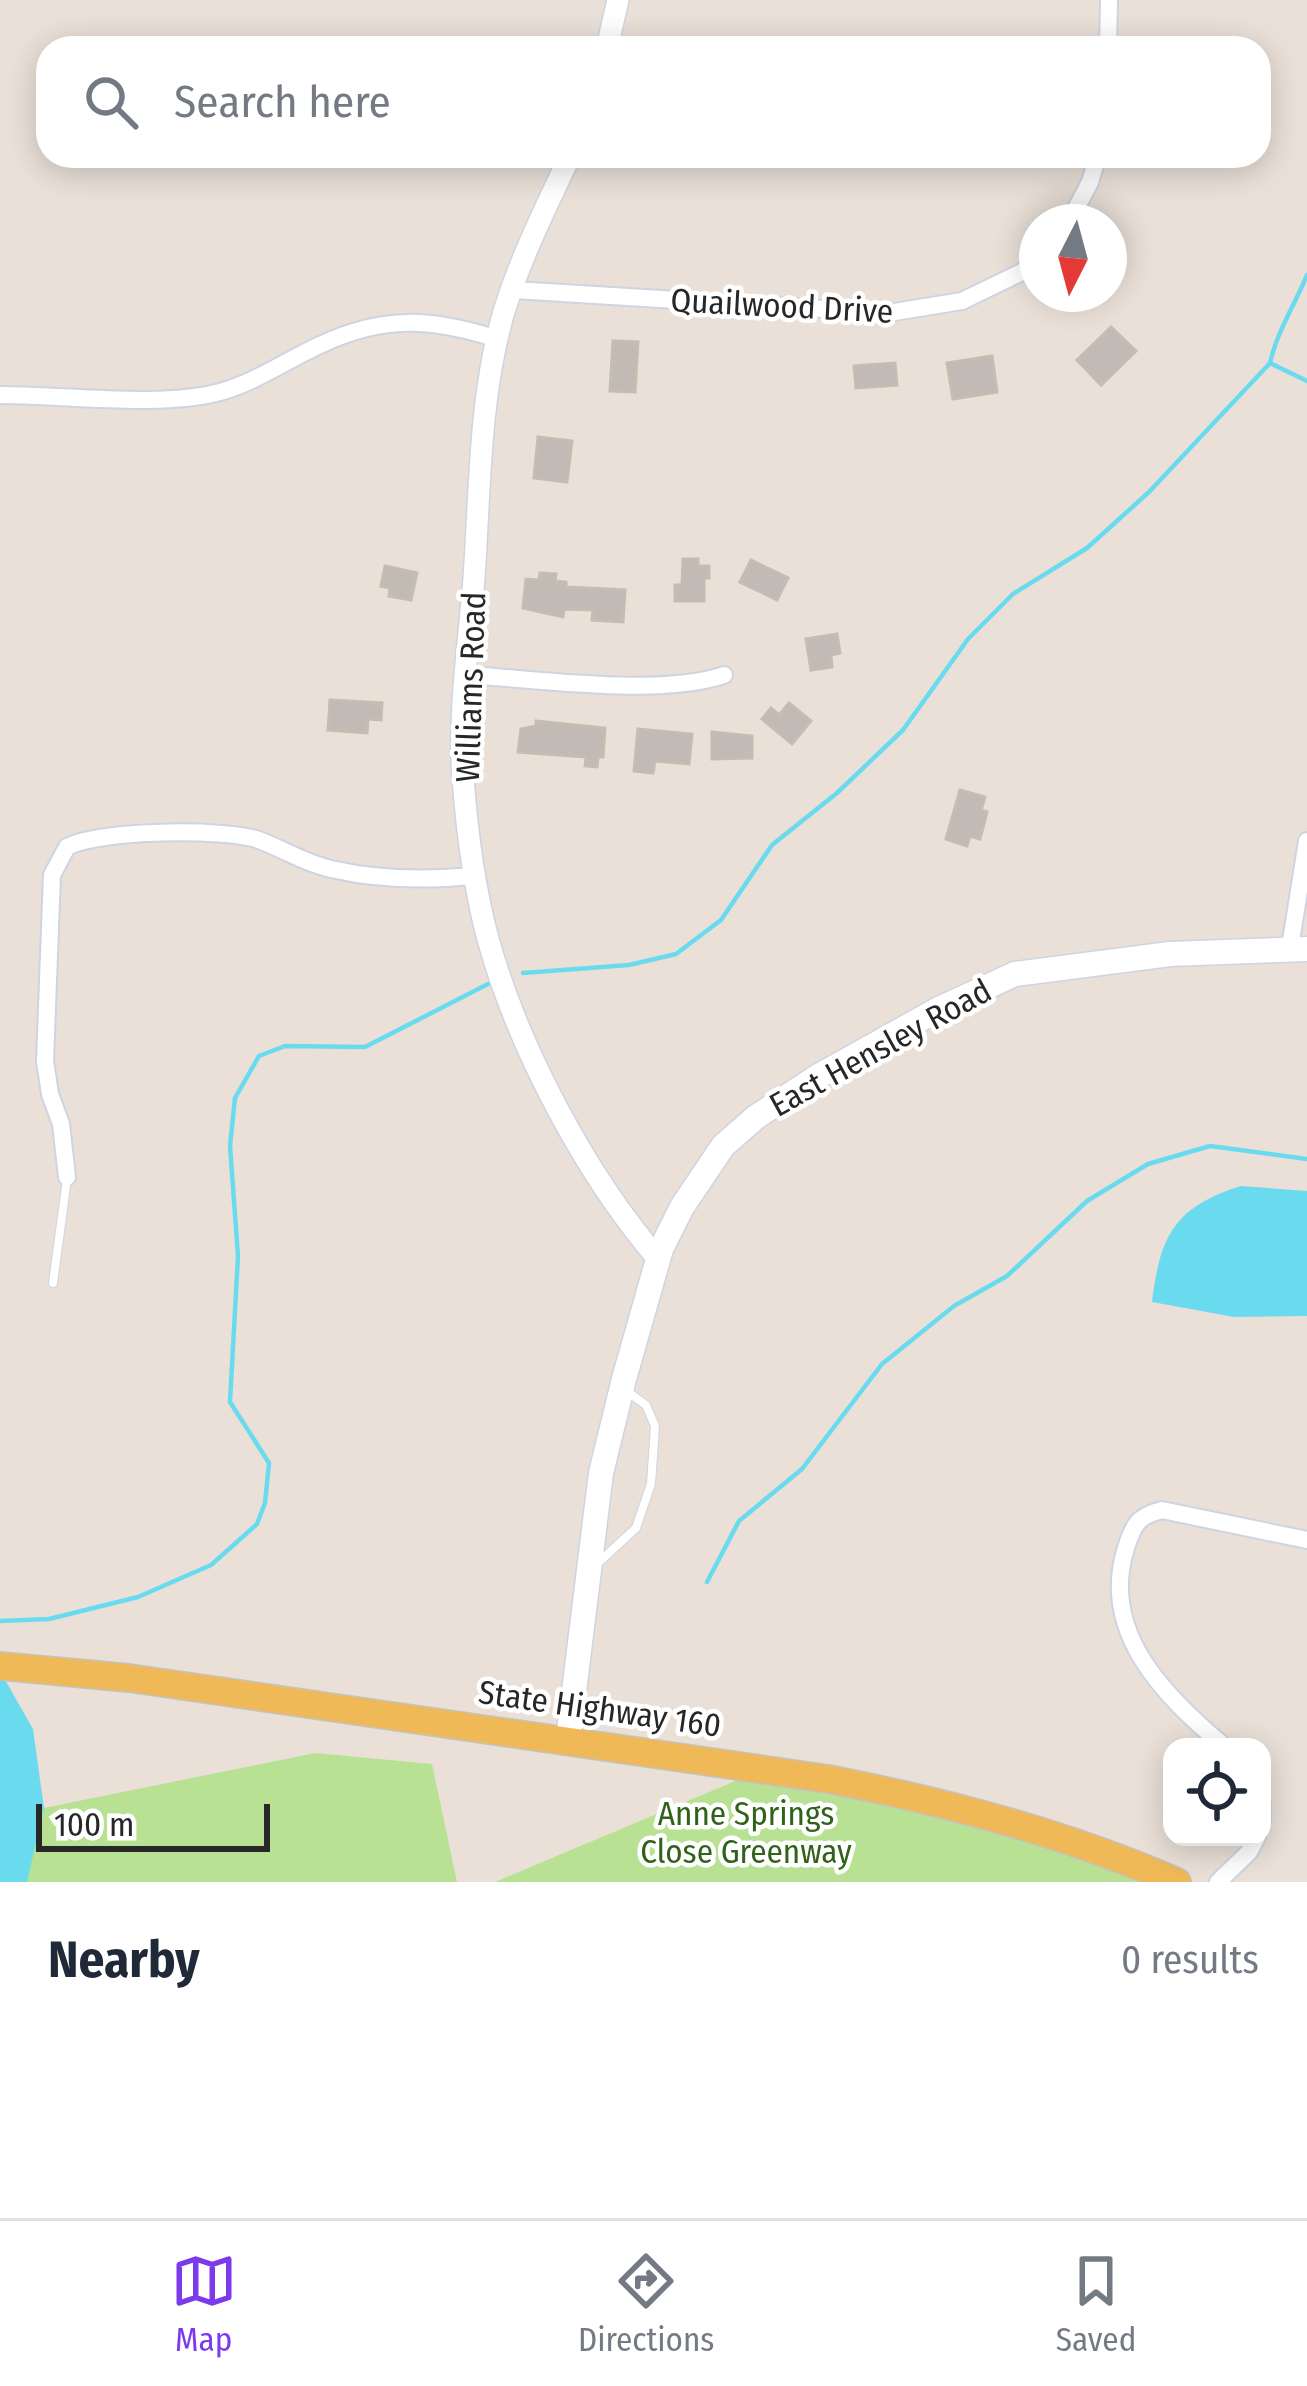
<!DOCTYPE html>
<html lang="en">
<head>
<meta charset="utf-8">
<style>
	body { margin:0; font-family:"Fira Sans Condensed",sans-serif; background:#f6f6f7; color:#1f2937 }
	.controls { position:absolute; right:36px; bottom:36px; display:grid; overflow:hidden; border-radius:24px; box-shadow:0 6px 30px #0003 }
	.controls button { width:108px; height:108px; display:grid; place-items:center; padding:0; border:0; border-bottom:3px solid #e0e1e3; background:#fff; color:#1f2937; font:60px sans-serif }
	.compass { position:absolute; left:1019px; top:204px; width:108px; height:108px; border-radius:50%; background:#fff; box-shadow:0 6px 30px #0003; rotate:186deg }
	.scale { position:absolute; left:36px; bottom:30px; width:234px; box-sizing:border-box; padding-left:12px; border:6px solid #272727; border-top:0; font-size:33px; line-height:42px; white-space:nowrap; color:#272727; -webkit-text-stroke:9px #fff; paint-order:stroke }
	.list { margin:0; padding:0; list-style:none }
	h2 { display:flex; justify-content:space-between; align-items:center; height:156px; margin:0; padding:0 48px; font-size:51px }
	h2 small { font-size:39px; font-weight:400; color:#747a83 }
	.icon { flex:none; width:66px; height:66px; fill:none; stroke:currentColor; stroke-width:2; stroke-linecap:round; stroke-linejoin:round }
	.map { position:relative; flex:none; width:1307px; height:1882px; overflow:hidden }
	.search { position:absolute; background:#fff; box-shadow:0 6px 30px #0003; left:36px; right:36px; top:36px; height:132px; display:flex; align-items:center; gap:30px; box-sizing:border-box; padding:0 42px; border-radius:36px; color:#747a83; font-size:45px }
	.sheet { height:336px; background:#fff }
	nav { display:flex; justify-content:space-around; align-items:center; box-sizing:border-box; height:168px; border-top:3px solid #e0e1e3; background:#fff; font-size:33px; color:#747a83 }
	nav a { display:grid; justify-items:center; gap:6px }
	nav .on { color:#7c3aed }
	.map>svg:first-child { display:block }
</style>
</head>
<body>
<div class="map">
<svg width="1307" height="1882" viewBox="0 0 1307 1882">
	<rect width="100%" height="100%" fill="#eae0d8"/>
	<path fill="#b8e194" d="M315 1753 432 1764 457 1882H0L9 1807 44 1808Z
		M740 1779 919 1808 1089 1859 1141 1882H495Z"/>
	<path fill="#6adbee" d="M1241 1186 1307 1191V1316L1234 1317 1152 1302C1160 1236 1174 1207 1241 1186Z
		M0 1671 33 1729 44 1808 27 1882H0Z"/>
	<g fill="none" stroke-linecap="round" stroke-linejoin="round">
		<path stroke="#6adbee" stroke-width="4.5" d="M1270 363 1307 381
			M523 973 629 965 676 954 721 920 772 845 837 793 903 730 968 639 1013 594 1087 548 1149 492 1270 363C1277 332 1295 304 1307 275
			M707 1582 739 1521 802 1469 882 1364 954 1306 1007 1276 1087 1201 1148 1164 1210 1146 1307 1159
			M0 1621 49 1619 138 1597 211 1565 257 1524 265 1503 269 1463 230 1402 238 1256 230 1146 235 1098 259 1056 285 1046 365 1047 488 984"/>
	</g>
	<path fill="#c2bab5" stroke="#c5bcb2" stroke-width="3" d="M1111 327 1136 351 1101 385 1077 360Z
		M613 341 638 342 635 392 610 391Z
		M992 356 997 392 953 399 947 363Z
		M895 363 897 385 856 388 854 366Z
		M538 437 572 441 567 482 534 478Z
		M683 559H698V566H709V578H704V601H675V585H682Z
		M751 560 788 578 777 600 740 582Z
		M385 566 417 573 411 600 389 596 390 588 381 586Z
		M540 573 556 574 555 581 566 582V587L625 590 623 622 592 620 593 610 564 609 563 617 523 608 526 579 539 580Z
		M837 634 840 653 831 655 832 667 811 670 806 639Z
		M330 700 382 703 381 720 368 719 367 733 328 730Z
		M789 703 811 721 792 744 762 719 771 708 779 715Z
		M536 721 605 728 603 757H598L597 767 585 766 586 757 518 752 521 729 536 726Z
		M638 729 692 734 689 764 655 761 653 773 634 771Z
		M712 732 752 736V758L712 759Z
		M960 790 985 797 981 810 987 812 980 839 970 836 967 846 946 839Z"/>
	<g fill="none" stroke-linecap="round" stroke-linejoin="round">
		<defs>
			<path id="service" d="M53 1283 67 1179
				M598 1563 636 1528 651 1484 655 1426 646 1405 628 1392"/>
			<path id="minor" d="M1108 48 1109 0
				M1069 222 1090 182 1098 156
				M514 290 888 313 962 301 1022 272 1037 258
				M0 395C64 395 161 408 220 392 256 382 287 360 320 345 383 315 432 318 497 339
				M467 675C537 679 660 697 724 675
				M1290 947 1307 841
				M67 1177 61 1124 50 1094 45 1061 52 875 67 847C97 830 225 828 259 840 285 850 309 865 336 870 380 880 429 880 474 876
				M1225 1747C1165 1697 1099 1632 1126 1548 1133 1525 1138 1516 1162 1510L1307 1540
				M1262 1804V1821
				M1218 1882 1249 1852 1257 1837"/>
			<path id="tertiary" d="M607 48 618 0
				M570 156C546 207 519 261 503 315 479 399 480 492 474 578 469 643 458 712 463 778 467 832 474 887 488 939 518 1047 585 1174 658 1259"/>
			<path id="secondary" d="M568 1740 601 1473 624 1379 661 1249 682 1207 723 1146 756 1117 817 1077 937 1010 1015 974 1170 954 1307 949"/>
			<path id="primary" d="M0 1666 129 1678 828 1779C947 1802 1065 1833 1177 1882"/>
		</defs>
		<use href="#service" stroke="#ced4e1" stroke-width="10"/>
		<use href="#minor" stroke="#ced4e1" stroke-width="20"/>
		<use href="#tertiary" stroke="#ced4e1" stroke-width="24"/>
		<use href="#secondary" stroke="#ced4e1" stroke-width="27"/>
		<use href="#primary" stroke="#c3c3c3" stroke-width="30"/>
		<use href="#service" stroke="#fff" stroke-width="8"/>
		<use href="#minor" stroke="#fff" stroke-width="16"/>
		<use href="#tertiary" stroke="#fff" stroke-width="21"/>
		<use href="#secondary" stroke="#fff" stroke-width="24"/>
		<use href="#primary" stroke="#f0b957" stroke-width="27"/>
	</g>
	<g text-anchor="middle" stroke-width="9" stroke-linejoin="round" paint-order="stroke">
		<g font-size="33" fill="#272727" stroke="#fff">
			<text transform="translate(782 305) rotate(3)" y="12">Quailwood Drive</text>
			<text transform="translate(470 687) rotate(-88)" y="12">Williams Road</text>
			<text transform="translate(880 1047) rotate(-29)" y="12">East Hensley Road</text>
			<text transform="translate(600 1708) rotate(8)" y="12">State Highway 160</text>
		</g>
		<g font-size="33" fill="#316219" stroke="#fff">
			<text x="746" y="1825">Anne Springs<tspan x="746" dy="38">Close Greenway</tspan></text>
		</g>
	</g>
</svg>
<div class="controls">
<button><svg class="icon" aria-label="locate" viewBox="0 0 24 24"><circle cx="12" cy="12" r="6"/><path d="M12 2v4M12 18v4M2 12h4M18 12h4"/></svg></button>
</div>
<svg class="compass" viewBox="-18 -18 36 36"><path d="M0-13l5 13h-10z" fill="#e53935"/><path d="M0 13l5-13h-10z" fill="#747a83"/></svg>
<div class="scale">100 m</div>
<div class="search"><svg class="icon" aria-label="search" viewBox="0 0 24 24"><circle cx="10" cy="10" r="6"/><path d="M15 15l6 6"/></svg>Search here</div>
</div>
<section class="sheet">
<h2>Nearby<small>0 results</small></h2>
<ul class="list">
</ul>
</section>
<nav>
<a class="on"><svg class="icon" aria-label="map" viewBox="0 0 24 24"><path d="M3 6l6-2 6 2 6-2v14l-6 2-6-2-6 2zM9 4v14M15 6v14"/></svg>Map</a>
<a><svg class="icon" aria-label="directions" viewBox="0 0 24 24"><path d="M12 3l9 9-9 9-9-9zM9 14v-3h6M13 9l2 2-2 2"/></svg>Directions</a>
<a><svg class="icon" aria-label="saved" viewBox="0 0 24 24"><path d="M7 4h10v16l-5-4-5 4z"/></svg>Saved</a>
</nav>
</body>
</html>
